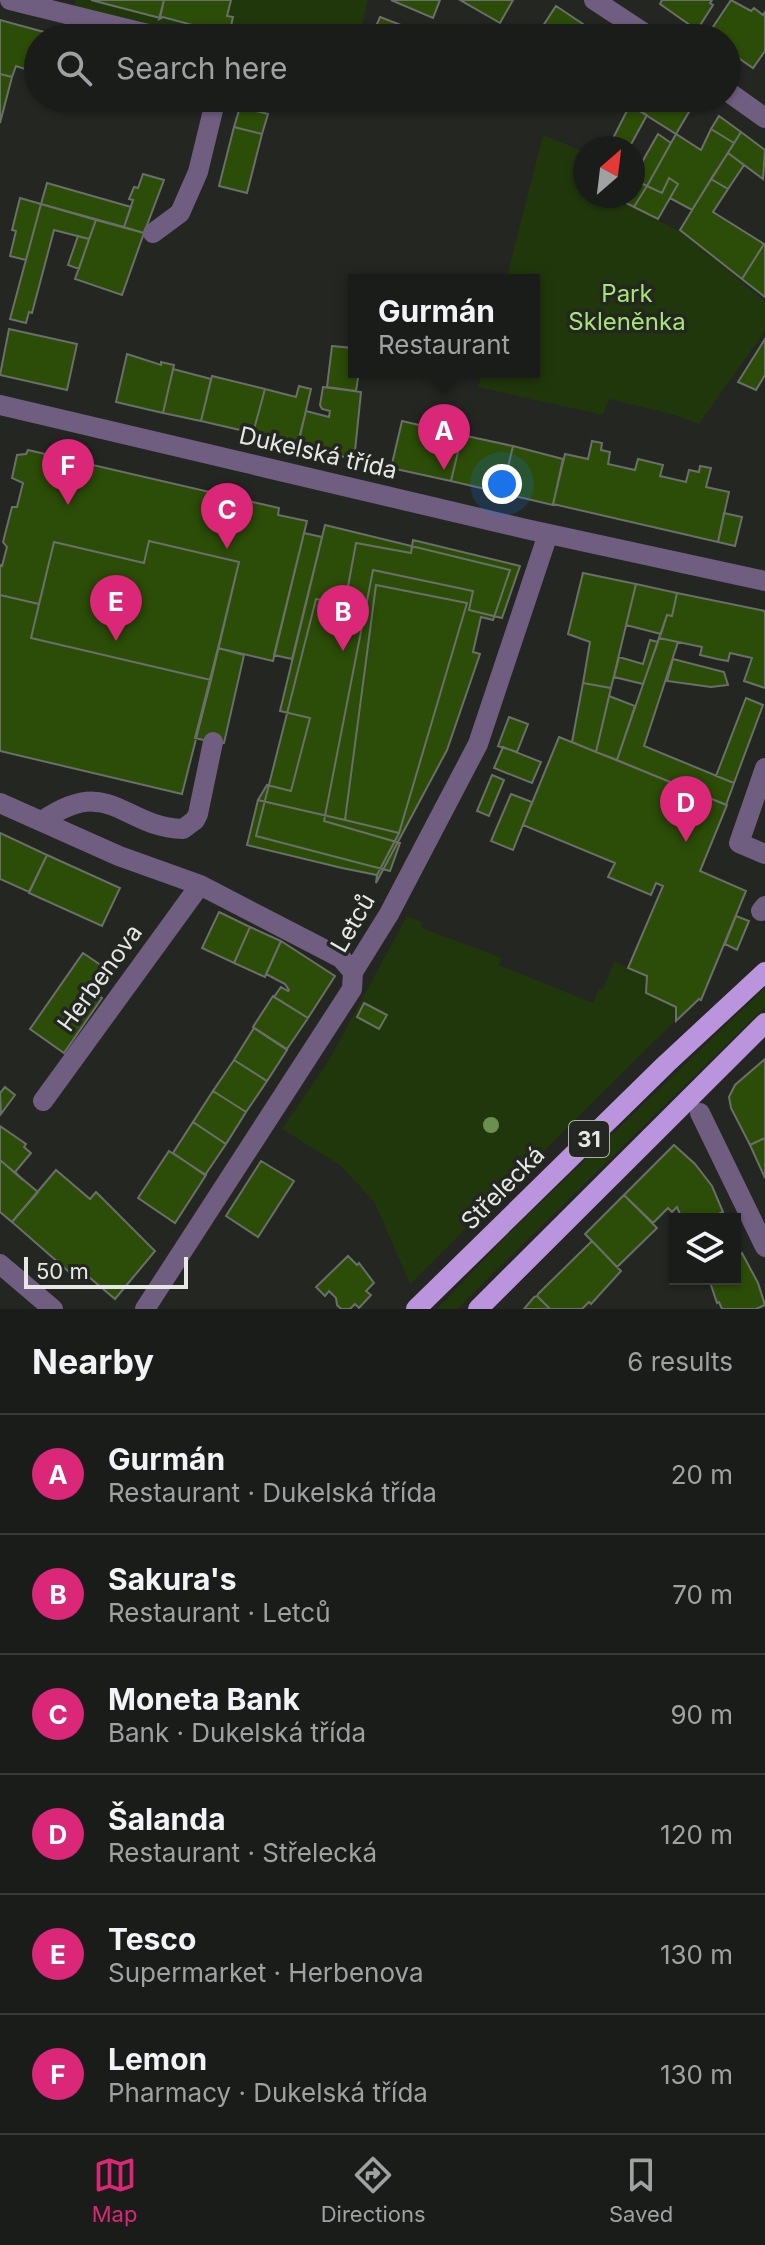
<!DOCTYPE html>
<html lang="en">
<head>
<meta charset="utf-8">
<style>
	body { margin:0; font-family:Inter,sans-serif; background:#272926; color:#f1f3f6 }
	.controls { position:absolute; right:24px; bottom:24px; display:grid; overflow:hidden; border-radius:0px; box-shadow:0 2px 6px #0004 }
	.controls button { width:72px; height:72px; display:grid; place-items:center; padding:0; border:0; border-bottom:2px solid #383a38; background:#1a1c19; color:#f1f3f6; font:40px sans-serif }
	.compass { position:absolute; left:573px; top:136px; width:72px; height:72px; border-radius:50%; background:#1a1c19; box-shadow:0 2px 6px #0004; rotate:28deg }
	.scale { position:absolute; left:24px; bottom:20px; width:164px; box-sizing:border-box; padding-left:8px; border:4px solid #e6e8e5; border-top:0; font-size:22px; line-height:28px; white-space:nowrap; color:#e6e8e5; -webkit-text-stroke:6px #232621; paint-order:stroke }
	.you { position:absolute; left:502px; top:484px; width:28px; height:28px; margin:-20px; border:6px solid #fff; border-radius:50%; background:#1a73e8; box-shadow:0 0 0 12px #1a73e833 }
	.badge { display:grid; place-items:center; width:52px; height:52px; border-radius:50%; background:#db2777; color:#fff; font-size:26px; font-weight:700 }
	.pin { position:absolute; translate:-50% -66px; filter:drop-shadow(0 2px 4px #0008) }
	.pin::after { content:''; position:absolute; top:42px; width:28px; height:24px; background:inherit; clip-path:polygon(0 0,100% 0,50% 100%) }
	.popup { position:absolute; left:348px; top:274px; width:192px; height:104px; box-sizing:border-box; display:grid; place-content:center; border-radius:0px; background:#1a1c19; filter:drop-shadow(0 2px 6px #0005); font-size:26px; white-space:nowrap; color:#9fa1a2 }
	.popup b { font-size:30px; color:#f1f3f6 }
	.popup::after { content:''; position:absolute; left:50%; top:100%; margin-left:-16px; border:16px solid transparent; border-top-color:#1a1c19 }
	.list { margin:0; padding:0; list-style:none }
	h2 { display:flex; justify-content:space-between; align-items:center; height:104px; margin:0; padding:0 32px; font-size:34px }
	h2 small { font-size:26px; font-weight:400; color:#9fa1a2 }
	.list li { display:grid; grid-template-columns:52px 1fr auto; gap:24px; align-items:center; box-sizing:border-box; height:120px; padding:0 32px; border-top:2px solid #383a38 }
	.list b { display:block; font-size:30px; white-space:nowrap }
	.list p { margin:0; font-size:26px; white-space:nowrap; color:#9fa1a2 }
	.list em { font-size:26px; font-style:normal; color:#9fa1a2 }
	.icon { flex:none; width:44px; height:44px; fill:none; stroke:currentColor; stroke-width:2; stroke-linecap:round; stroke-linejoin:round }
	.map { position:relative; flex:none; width:765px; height:1309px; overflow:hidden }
	.search { position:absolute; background:#1a1c19; box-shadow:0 2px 6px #0004; left:24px; right:24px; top:24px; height:88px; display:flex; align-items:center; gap:20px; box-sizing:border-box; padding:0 28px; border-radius:44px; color:#9fa1a2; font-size:30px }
	.sheet { height:824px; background:#1a1c19 }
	nav { display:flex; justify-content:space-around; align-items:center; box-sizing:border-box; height:112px; border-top:2px solid #383a38; background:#1a1c19; font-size:22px; color:#9fa1a2 }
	nav a { display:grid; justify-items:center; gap:4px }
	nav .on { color:#db2777 }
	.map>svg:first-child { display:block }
</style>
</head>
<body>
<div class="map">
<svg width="765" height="1309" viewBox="0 0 765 1309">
	<rect width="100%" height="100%" fill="#232621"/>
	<path fill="#20370c" d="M76 0H368L359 37 361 38H70L65 37Z
		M543 135 585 152V196H611L681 232 765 301V331L699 424 671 414 609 399 603 415 478 387 482 372H534V280H506Z
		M407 916 421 922 422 928 502 958 499 965 593 1003 599 989H603L614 961 648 977 646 993 675 1007 677 1019 410 1284 375 1203 341 1166 282 1129 329 1060Z
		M765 988V1007L457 1309H437L517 1225Z"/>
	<path fill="#2b4d07" stroke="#6b6f69" stroke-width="2" d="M91 0H164L160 18Z
		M164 0H231L227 16 233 17 229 35 163 17 159 19Z
		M391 0H440L433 18Z
		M460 0H513L500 23Z
		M662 0H712L710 3 713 5 697 30 660 4Z
		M731 0 751 11 754 8 763 15 765 12V51L753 68 727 50V38L707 36Z
		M556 6 595 32 591 38H535Z
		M380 17 414 30 411 38 372 36Z
		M0 20 44 32 42 38H38V56L34 72 16 66 12 77 0 74Z
		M0 74 12 77 0 123Z
		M634 98H693L696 100 676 134 630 105Z
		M630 105 647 115 629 148H608Z
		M240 107 268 114 262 134 234 127Z
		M719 116 741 132 734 143 711 129Z
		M234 127 262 134 247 193 219 186Z
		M711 129 734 143 692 210 670 198 678 184 669 178 662 193 647 186 676 134 701 150Z
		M741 132 765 150 763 179 728 153Z
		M658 134 671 143 647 186 633 178Z
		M728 153 744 165 728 189 711 179Z
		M143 174 164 180 144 233 124 227 133 200 129 199 134 187 138 188Z
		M669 178 678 184 658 219 634 207 647 186 662 193Z
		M633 179 647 186 634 207 612 196H633Z
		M711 179 728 189 713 212 764 244 742 279 680 230Z
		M47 183 131 207 124 227 41 204Z
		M20 198 41 204 26 260 10 256 16 231 12 230Z
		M41 204 96 220 89 239 54 230 32 313 29 312 26 323 10 319Z
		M96 220 144 233 122 295 75 279Z
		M78 236 89 239 79 269 68 265Z
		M764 244H765V297L742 279Z
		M9 329 77 344 67 390 0 375Z
		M765 339V375L756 390 738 382Z
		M332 346 353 348 354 372H359L356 391 327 387Z
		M127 354 161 365V362L174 365 163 413 116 402Z
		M173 369 211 379 201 421 163 413Z
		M212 376 265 389 253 433 201 421Z
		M299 386 311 389 298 445 253 433 265 389 296 397Z
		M323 387 361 392 355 451 349 458 297 446 306 411 329 417 330 411 322 409 320 405Z
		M402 421 462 435 451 481 391 468Z
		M462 435 513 446 502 493 451 481Z
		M592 441 602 443 601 450 610 452 608 464 635 470 638 459 663 465 660 476 686 482 689 470 699 472 700 466 711 468 706 487 729 492 718 542 553 504 565 454 588 459Z
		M513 446 563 459 553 505 502 493Z
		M28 450 279 508 278 515 307 521 273 661 218 648 239 562 149 541 144 563 54 542 39 604 0 595V565L2 566 7 547 3 542 12 507H17L23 483 12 478 17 455 26 454Z
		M724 513 742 517 735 546 718 542Z
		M325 525 510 570 493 620 481 617 473 652 480 654 447 750 376 883 377 875 399 833 467 603 376 585 345 820 258 800 267 785 291 791 310 718 280 711Z
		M304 533 322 537 292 659 274 655Z
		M413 540 520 566 502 618 469 610 473 591 373 570 324 821 400 843 390 871 256 836 316 599 345 603 356 543 411 553Z
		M149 541 239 562 211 680 31 638 54 542 144 563Z
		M583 573 636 584 611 688 583 683 590 642 568 634Z
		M636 584 677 593 672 616 667 615 661 634 626 625Z
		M376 585 467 603 399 833 345 820Z
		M677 593 765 611V688L744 681 752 658 730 653 728 661 717 659 700 655 702 647 659 638 667 615 672 616Z
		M0 595 39 604 31 638 211 680 182 794 0 751Z
		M659 638 678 642 644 746 734 783 726 805 617 760Z
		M650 640 658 642 643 684 614 677 619 657 643 664Z
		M218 648 244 655 224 743 220 744 195 738Z
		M673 659 724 672 728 685 711 687 667 681Z
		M583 683 611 688 596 752 572 742Z
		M609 696 635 706 617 760 596 752Z
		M746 698 763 705 734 783 716 776Z
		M509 717 528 724 517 752 498 746Z
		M559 737 727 805 700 871 746 891 701 1000 699 999 676 1021V1007L646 993 647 976 628 968 663 886 656 883 651 895 608 877 615 863 523 825Z
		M503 747 541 762 532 783 494 768Z
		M492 775 504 780 489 816 477 811Z
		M511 794 532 802 513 850 491 841Z
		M258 800 345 820 399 833 377 875 342 868 247 845Z
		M0 833 47 855 29 892 0 879Z
		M47 855 120 888 102 926 29 893Z
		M219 912 250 927 234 963 202 948Z
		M736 916 749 921 737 950 725 944Z
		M250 927 281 941 265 977 234 963Z
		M281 941 335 976 308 1018 274 997 281 987 288 991 289 990 285 984 266 974Z
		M83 953 108 970 93 991 102 998 64 1053 30 1029Z
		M273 996 308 1018 287 1049 253 1027Z
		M364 1003 387 1015 379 1029 357 1017Z
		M254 1028 287 1050 267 1081 234 1060Z
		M765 1059V1138L750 1145 731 1108 729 1097 735 1085Z
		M234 1060 267 1081 246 1112 213 1091Z
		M5 1087 15 1095 1 1114 0 1093Z
		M213 1091 246 1112 226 1144 193 1122Z
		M193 1122 226 1144 205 1175 173 1153Z
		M0 1126 26 1144 24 1147 31 1153 15 1172 23 1180 0 1160Z
		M765 1138V1178L750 1145Z
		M674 1145 695 1164 712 1186 723 1212 707 1219H682L677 1207 672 1212 668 1208 653 1223 624 1195Z
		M169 1151 206 1175 175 1223 138 1198Z
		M0 1160 38 1192 12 1222 0 1212Z
		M261 1161 294 1181 258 1237 226 1216Z
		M56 1170 90 1199 96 1192 155 1251 115 1299 83 1272 76 1278 12 1222Z
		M624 1195 657 1228 617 1267 585 1234Z
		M592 1241 621 1271 591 1304 589 1302 582 1309H550L537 1296 539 1293Z
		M742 1253 758 1283 765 1305 756 1309H722L719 1302 717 1303 709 1279H735V1257Z
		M348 1256 357 1265 359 1263 374 1283 366 1291 371 1295 359 1308 355 1304 350 1309H341L337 1305 336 1298 329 1291 325 1296 316 1287Z
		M537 1296 550 1309H524L534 1297Z"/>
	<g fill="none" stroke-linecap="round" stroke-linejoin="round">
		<path stroke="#6f5e80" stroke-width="20" d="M10 0 164 38
			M594 0 652 38
			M727 91 765 118
			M153 233 180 213 198 172 216 98
			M0 405 526 529 765 581
			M765 768 739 843 765 854
			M0 803 119 856 200 885 341 958 353 972
			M42 821C111 774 121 827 183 829L195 820 198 814 213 742
			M761 911 765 906
			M43 1101 200 885
			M700 1113 765 1247
			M0 1264 53 1309
			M145 1309 352 989 353 972 389 914 478 744 548 534"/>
		<path stroke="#ba95dd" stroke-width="20" d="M416 1309 666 1064 765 972
			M478 1309 765 1023"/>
	</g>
	<circle fill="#6b8f4f" cx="491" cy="1125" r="8"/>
	<g text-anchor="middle" stroke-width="7" stroke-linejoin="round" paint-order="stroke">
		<rect fill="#232621" stroke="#acaeaa" stroke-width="2" x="569" y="1121" width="40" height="36" rx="6"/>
		<g font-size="22" font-weight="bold" fill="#e6e8e5">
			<text x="589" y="1147">31</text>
		</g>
		<g font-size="24" fill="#a6e575" stroke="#232621">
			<text x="627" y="302">Park<tspan x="627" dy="28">Skleněnka</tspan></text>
		</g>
		<g font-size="24" fill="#e6e8e5" stroke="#232621">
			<text transform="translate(318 453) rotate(13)" y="8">Dukelská třída</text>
			<text transform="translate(353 923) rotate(-60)" y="8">Letců</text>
			<text transform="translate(100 978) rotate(-54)" y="8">Herbenova</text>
			<text transform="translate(503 1188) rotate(-45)" y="8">Střelecká</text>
		</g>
	</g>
</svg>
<div class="controls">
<button><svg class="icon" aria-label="layers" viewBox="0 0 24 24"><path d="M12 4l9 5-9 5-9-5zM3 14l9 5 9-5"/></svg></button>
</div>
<svg class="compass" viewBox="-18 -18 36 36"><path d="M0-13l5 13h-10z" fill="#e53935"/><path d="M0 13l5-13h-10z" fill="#9fa1a2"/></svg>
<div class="scale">50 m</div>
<div class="you"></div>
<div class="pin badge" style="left:444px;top:470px">A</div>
<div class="popup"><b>Gurmán</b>Restaurant</div>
<div class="pin badge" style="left:343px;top:651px">B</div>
<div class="pin badge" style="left:227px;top:549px">C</div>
<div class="pin badge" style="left:686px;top:842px">D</div>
<div class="pin badge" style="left:116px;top:641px">E</div>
<div class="pin badge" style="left:68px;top:505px">F</div>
<div class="search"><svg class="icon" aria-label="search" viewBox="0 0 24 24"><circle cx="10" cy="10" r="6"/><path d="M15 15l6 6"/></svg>Search here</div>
</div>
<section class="sheet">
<h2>Nearby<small>6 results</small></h2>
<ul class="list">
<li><span class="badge">A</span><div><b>Gurmán</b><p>Restaurant · Dukelská třída</p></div><em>20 m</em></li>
<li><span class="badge">B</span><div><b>Sakura's</b><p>Restaurant · Letců</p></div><em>70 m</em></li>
<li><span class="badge">C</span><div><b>Moneta Bank</b><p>Bank · Dukelská třída</p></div><em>90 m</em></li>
<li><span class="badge">D</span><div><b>Šalanda</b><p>Restaurant · Střelecká</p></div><em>120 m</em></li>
<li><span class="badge">E</span><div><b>Tesco</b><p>Supermarket · Herbenova</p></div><em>130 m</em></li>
<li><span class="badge">F</span><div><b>Lemon</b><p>Pharmacy · Dukelská třída</p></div><em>130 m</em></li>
</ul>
</section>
<nav>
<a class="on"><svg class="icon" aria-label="map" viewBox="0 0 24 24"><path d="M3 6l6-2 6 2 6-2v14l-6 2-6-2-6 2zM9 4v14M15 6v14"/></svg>Map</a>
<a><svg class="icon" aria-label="directions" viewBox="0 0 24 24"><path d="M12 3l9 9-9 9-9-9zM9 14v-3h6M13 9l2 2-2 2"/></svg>Directions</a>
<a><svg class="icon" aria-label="saved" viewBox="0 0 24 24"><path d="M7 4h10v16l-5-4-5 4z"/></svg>Saved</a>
</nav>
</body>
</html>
